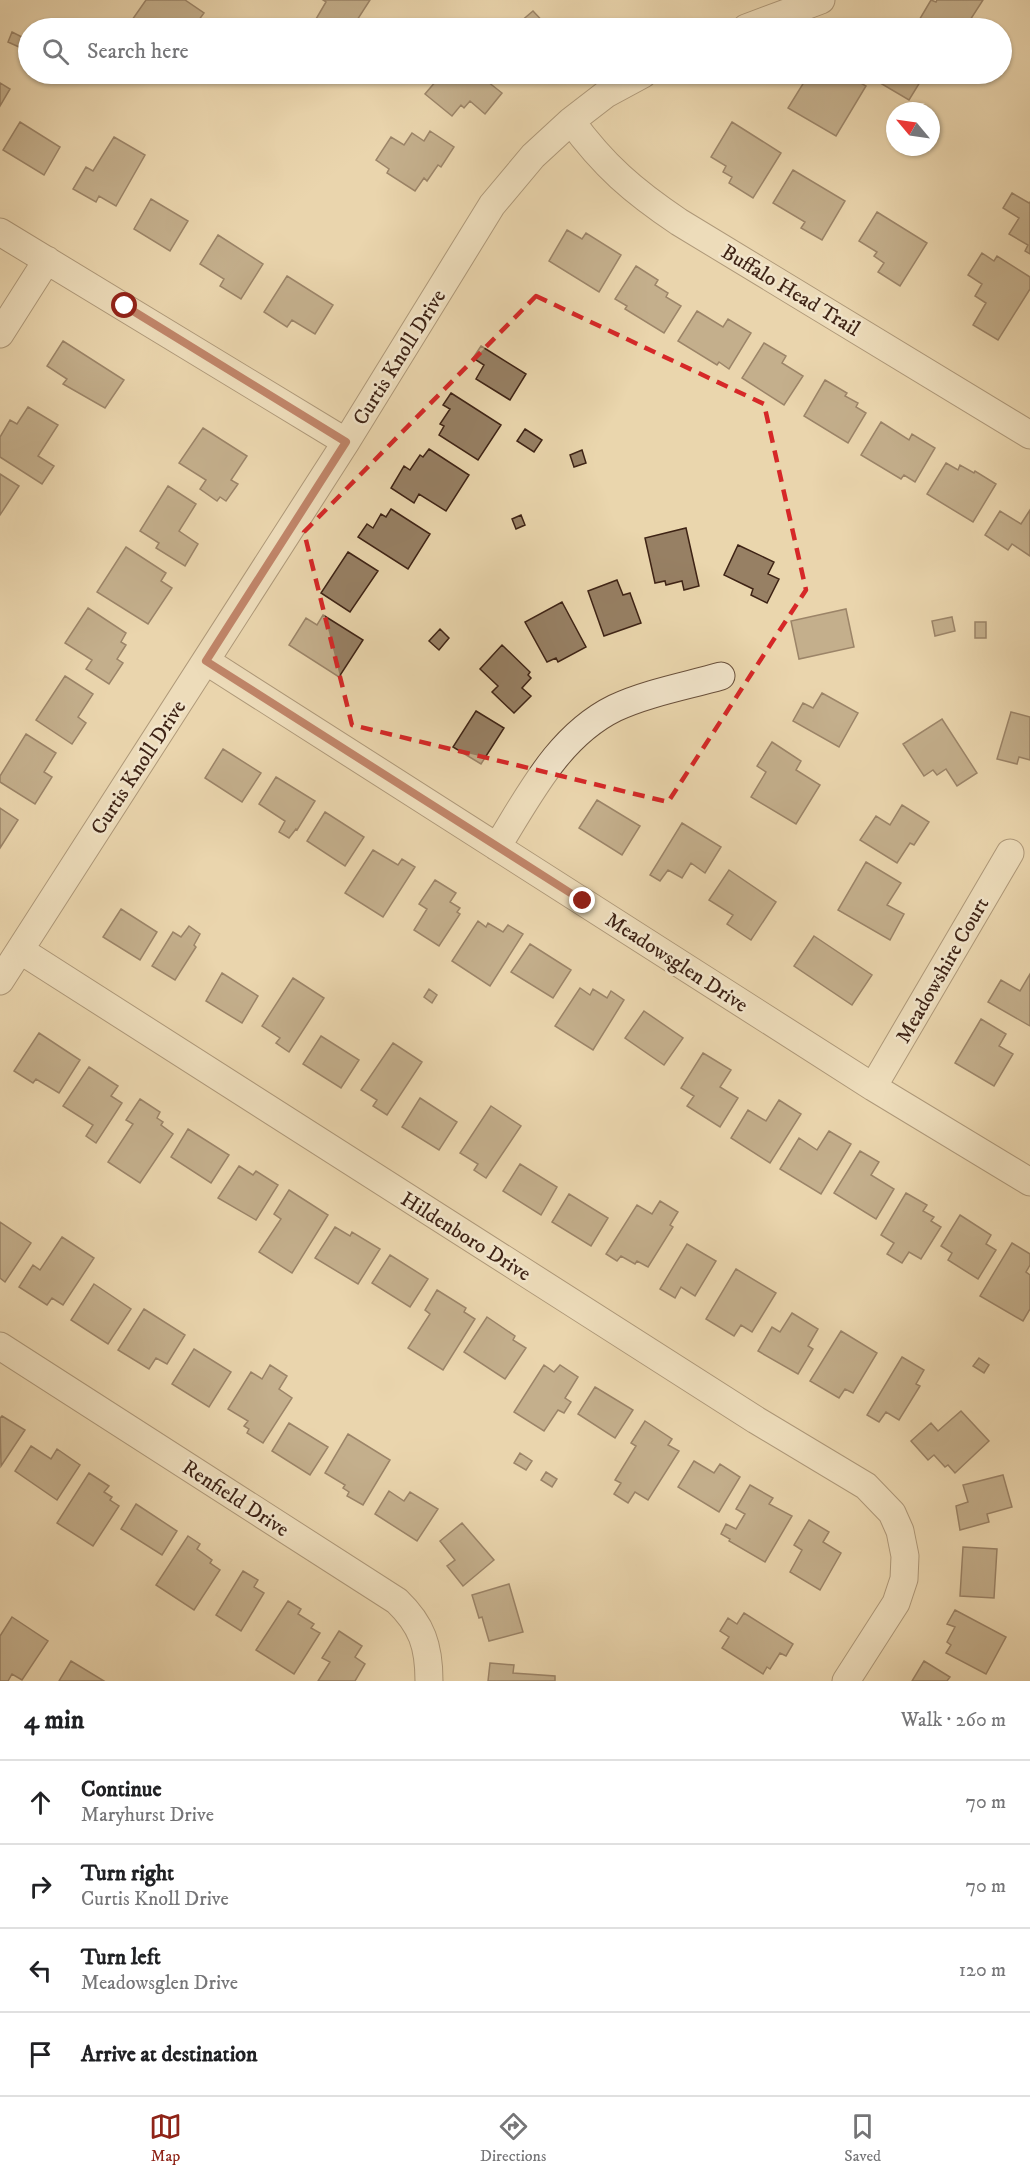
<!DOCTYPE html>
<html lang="en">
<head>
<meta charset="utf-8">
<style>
	body { margin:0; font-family:"IM FELL DW Pica",serif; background:#f2f2f2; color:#202124 }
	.compass { position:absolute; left:886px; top:102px; width:54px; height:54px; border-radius:50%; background:#fff; box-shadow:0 2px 4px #0004; rotate:299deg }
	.stop { position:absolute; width:18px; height:18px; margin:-14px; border:4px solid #8f2418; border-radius:50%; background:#fff }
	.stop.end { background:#8f2418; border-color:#fff; box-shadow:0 2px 6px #0008 }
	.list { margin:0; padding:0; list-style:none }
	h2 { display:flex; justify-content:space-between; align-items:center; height:78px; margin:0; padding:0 24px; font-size:26px }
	h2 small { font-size:20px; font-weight:400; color:#757577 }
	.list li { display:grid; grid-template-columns:39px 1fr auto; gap:18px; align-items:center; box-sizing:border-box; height:84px; padding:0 24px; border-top:2px solid #e0e0e0 }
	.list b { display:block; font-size:22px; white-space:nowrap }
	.list p { margin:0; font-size:20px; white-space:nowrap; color:#757577 }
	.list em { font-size:20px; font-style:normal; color:#757577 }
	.icon { flex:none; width:33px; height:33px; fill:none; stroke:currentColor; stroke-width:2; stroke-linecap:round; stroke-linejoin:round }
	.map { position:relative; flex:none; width:1030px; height:1681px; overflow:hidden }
	.search { position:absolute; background:#fff; box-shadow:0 2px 4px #0004; left:18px; right:18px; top:18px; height:66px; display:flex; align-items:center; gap:15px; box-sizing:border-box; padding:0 21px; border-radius:33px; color:#757577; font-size:22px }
	.sheet { height:414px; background:#fff }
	nav { display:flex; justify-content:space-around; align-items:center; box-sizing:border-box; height:84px; border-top:2px solid #e0e0e0; background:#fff; font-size:16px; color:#757577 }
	nav a { display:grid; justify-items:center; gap:3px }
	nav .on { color:#8f2418 }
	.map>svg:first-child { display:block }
</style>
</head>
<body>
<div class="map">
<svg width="1030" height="1681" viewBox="0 0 1030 1681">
	<rect width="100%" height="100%" fill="#ead6ad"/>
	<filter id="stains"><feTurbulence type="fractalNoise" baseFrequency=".00333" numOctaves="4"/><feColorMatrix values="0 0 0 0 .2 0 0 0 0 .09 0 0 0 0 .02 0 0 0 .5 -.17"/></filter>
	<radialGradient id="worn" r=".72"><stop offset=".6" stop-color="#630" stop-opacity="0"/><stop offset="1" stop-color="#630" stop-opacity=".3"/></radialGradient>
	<path fill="#978064" stroke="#3e2315" stroke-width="1.5" d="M146 0H185L204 13 193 28H145L132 20Z
		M323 0H370L352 28H331L316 19 326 2Z
		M931 0 936 2 937 0H983L965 28H929L918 22Z
		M533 11 549 28H513Z
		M12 32 24 38 19 47 8 42Z
		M442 74H454L457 76 459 74H478L502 93 485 114 470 101 464 108 461 105 452 116 425 94Z
		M509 74H529L518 83Z
		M809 74 821 81 825 74H845L866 86 836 136 788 108Z
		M872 74H925L909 100 870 77Z
		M0 83 10 89 0 106Z
		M20 122 60 147 44 175 3 150Z
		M732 122 781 153 753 198 729 183 732 177 723 172 726 166 711 157Z
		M430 131 454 147 441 167 438 165 427 181 424 178 415 191 387 173 389 169 376 160 391 137 404 145 412 133 424 141Z
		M114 137 145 155 116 206 99 196 96 202 73 189 86 167 93 171Z
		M793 170 845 201 822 240 801 228 805 222 773 203Z
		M1012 193 1029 203 1030 202V254L1025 251 1028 245 1009 234 1019 218 1003 208Z
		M151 199 188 221 170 251 134 229Z
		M877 212 927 243 900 286 878 272 884 263 874 256 877 252 859 241Z
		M567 230 582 239 586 233 621 255 599 292 549 261Z
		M218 235 263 264 241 299 220 286 224 279 200 264Z
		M982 253 994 261 997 256 1030 277V289L998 340 973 325 986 303 975 296 982 284 968 275Z
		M636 266 658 280 655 285 668 293 666 297 681 306 664 333 625 309 627 306 615 299Z
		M287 276 333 305 315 334 292 320 287 327 264 312Z
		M697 311 723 327 728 319 751 333 729 369 719 362 717 365 678 341Z
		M63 341 124 380 105 408 63 384 67 379 47 366Z
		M764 343 786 356 782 363 803 376 784 405 742 378Z
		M481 346 526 374 510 400 476 379 484 365 473 358Z
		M825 380 847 393 845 396 858 403 856 407 866 413 848 443 804 416Z
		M451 393 501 425 478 460 439 435 444 426 440 424 450 409 443 405Z
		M28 407 58 425 38 456 54 466 42 484 0 457V437L10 420 17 424Z
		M881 422 909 440 912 434 935 448 915 482 904 475 901 479 861 455Z
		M203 428 247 456 231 480 238 484 226 501 220 497 217 501 200 489 206 480 179 463Z
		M525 429 542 440 534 452 517 441Z
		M429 449 469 475 446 511 419 494 414 503 391 488 404 466 410 470 420 455 423 457Z
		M582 450 586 463 574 467 570 455Z
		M946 463 958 470 960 465 974 473 975 471 996 484 973 522 927 494Z
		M0 474 19 486 0 515Z
		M168 486 196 504 179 531 198 544 185 566 156 548 159 543 140 531Z
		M391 509 430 534 408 569 358 537 367 524 373 528 381 514 386 517Z
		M1030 510V556L1012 544 1008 550 985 535 1000 511 1021 524Z
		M521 515 525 525 516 529 512 519Z
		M686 528 699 586 684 590 682 581 666 585 665 581 655 583 645 538Z
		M738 545 774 562 768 574 779 579 767 603 751 595 753 589 724 575Z
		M126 547 166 573 161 581 172 588 148 624 97 592Z
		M348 552 378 571 350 612 321 593Z
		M617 580 623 595 630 593 641 623 604 636 588 591Z
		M562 602 586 647 558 662 556 658 547 662 525 622Z
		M88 608 126 633 121 642 126 645 117 659 123 663 109 684 86 669 92 660 65 643Z
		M846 609 854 647 799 659 791 621Z
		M323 615 363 640 339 677 289 645 306 618 317 625Z
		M952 617 955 631 935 636 932 621Z
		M975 622H986V638H975Z
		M440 629 449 638 439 650 429 641Z
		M502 645 530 672 528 675 531 678 522 688 531 696 514 713 492 692 498 686 480 669Z
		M65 676 93 694 78 717 86 723 72 744 36 720Z
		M822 693 858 713 839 747 793 721 803 703 813 708Z
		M476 711 504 728 481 764 453 747Z
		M1011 712 1030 717V760L1019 757 1017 764 997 759Z
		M942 719 977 773 957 786 946 769 937 775 933 770 924 776 903 744Z
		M26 734 56 753 44 772 52 777 35 804 0 782V776Z
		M772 742 801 761 796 770 820 785 796 824 751 797 766 772 757 766Z
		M223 749 261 773 242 802 205 778Z
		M276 777 315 801 297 830 296 829 289 838 279 832 285 821 259 804Z
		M597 800 640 826 622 855 579 828Z
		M902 805 929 822 914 845 910 843 897 863 860 840 876 816 890 825Z
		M0 808 18 820 0 848Z
		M325 812 364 837 345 866 307 841Z
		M682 823 721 847 705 873 691 863 682 878 668 870 660 881 650 875Z
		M373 850 398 865 402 859 415 867 383 917 345 893Z
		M866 862 901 883 887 905 904 914 890 940 838 910Z
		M729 870 776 902 751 940 727 924 733 915 709 900Z
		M435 880 456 893 450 902 460 908 457 912 460 914 439 946 414 930 427 909 419 904Z
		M121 909 157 932 140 960 103 937Z
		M478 921 486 927 488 923 503 932 508 925 523 934 490 986 452 961Z
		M189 926 200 934 194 945 196 947 175 980 152 966 173 932 181 937Z
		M814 936 872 975 852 1005 794 966Z
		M530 944 571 970 553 998 511 972Z
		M222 973 258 996 242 1023 206 1001Z
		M1030 974V1026L988 1002 1001 980 1020 991Z
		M293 978 324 998 289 1052 276 1043 280 1038 262 1026Z
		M580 988 590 995 593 989 607 998 611 991 624 1000 593 1050 555 1026Z
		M429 989 437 995 432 1003 424 997Z
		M644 1011 683 1038 664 1065 625 1038Z
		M981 1019 1006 1034 999 1046 1013 1054 994 1086 955 1063Z
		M39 1033 80 1060 59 1093 36 1079 33 1083 14 1071Z
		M321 1036 359 1060 341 1088 303 1064Z
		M393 1043 422 1062 387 1115 373 1106 377 1100 361 1090Z
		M703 1053 731 1070 720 1087 738 1098 720 1127 687 1106 694 1096 681 1088Z
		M89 1067 118 1086 111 1096 122 1103 96 1143 86 1136 93 1125 63 1106Z
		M420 1098 457 1122 439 1150 402 1127Z
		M140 1099 160 1112 157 1118 163 1122 161 1125 173 1134 140 1183 108 1162 133 1124 126 1120Z
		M779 1100 801 1114 770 1163 731 1138 748 1110 766 1121Z
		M491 1106 521 1126 486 1178 474 1170 478 1164 460 1153Z
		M188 1129 229 1155 211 1183 171 1157Z
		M829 1131 851 1144 821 1194 780 1169 799 1138 817 1150Z
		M860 1151 879 1162 871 1175 894 1189 876 1219 834 1193Z
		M520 1164 557 1187 541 1215 503 1191Z
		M239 1166 253 1175 256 1171 278 1185 256 1220 218 1198Z
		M289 1190 328 1215 292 1273 259 1252 281 1219 274 1214Z
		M906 1193 927 1205 923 1211 934 1217 931 1221 941 1227 921 1259 909 1252 902 1263 887 1254 894 1243 881 1235Z
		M569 1194 608 1218 591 1246 552 1222Z
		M660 1201 678 1212 670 1225 673 1227 648 1267 637 1261 635 1264 621 1256 617 1261 606 1254 637 1205 652 1214Z
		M960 1215 991 1235 986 1244 996 1250 978 1279 948 1260 952 1253 941 1246Z
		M0 1222 31 1243 5 1282 0 1278Z
		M335 1227 350 1236 352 1232 380 1249 358 1284 315 1258Z
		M62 1237 94 1258 63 1305 52 1298 47 1305 19 1287 33 1265 40 1270Z
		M1012 1243 1030 1254V1265L1026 1272 1030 1275V1309L1023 1321 980 1296Z
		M687 1244 716 1261 695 1296 681 1287 675 1298 660 1289Z
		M390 1255 428 1279 410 1307 372 1283Z
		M736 1269 776 1293 752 1332 741 1325 734 1336 706 1319Z
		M94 1284 131 1309 108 1344 71 1320Z
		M437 1290 466 1308 464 1312 475 1319 443 1370 408 1348 430 1314 425 1310Z
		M144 1309 185 1335 167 1364 156 1358 149 1369 118 1350Z
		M792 1313 818 1329 808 1346 813 1349 798 1374 758 1351 772 1327 780 1332Z
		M487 1317 515 1336 513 1340 526 1348 505 1379 464 1352Z
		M841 1331 877 1353 853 1393 845 1389 839 1398 810 1381Z
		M194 1349 231 1372 209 1407 172 1384Z
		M902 1357 924 1370 916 1384 920 1386 899 1420 886 1412 879 1422 867 1415Z
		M979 1358 989 1365 984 1373 973 1366Z
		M270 1365 287 1376 279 1389 292 1398 263 1443 247 1433 249 1429 244 1426 248 1421 228 1409 251 1372 262 1379Z
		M544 1365 554 1372 560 1365 578 1377 565 1398 571 1402 564 1413 558 1410 544 1431 514 1412Z
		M595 1387 633 1410 615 1438 578 1414Z
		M961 1411 989 1441 955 1473 948 1465 945 1467 934 1455 928 1460 911 1441 931 1423 938 1431Z
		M2 1416 25 1430 1 1466 0 1418Z
		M645 1421 672 1439 668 1445 679 1451 648 1500 635 1492 628 1503 614 1494 621 1483 615 1480 636 1446 631 1443Z
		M289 1423 328 1447 310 1475 272 1451Z
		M348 1434 390 1460 363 1505 347 1496 349 1492 343 1488 345 1485 325 1473Z
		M31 1446 51 1459 57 1449 80 1465 57 1500 15 1471Z
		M520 1453 532 1461 526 1470 514 1463Z
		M694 1461 714 1473 720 1464 740 1477 719 1512 678 1487Z
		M546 1472 557 1479 552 1487 541 1480Z
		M89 1473 109 1486 104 1492 112 1497 110 1500 119 1506 93 1546 57 1523Z
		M1003 1475 1012 1507 987 1514 989 1522 960 1530 956 1506 968 1502 963 1485Z
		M750 1485 773 1498 769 1504 792 1516 765 1562 729 1541 730 1539 721 1534 726 1524 736 1529 745 1514 736 1509Z
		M389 1491 404 1501 410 1492 438 1509 417 1541 375 1514Z
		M136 1504 177 1531 162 1555 121 1529Z
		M809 1520 829 1532 823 1542 841 1553 820 1590 790 1572 802 1550 794 1545Z
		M462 1523 494 1560 463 1586 447 1566 455 1560 440 1541Z
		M188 1536 200 1544 197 1549 212 1560 210 1563 220 1570 194 1610 156 1585Z
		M963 1547 997 1549 994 1598 960 1596Z
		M243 1571 258 1580 254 1587 264 1593 241 1631 216 1615Z
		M509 1584 523 1632 489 1641 482 1617 479 1618 472 1595Z
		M288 1601 301 1609 298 1614 314 1624 311 1628 320 1633 294 1674 256 1650Z
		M955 1610 1006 1637 986 1674 946 1653 951 1645 947 1642 955 1627 947 1624Z
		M744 1613 793 1644 786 1656 780 1653 770 1669 767 1667 763 1674 722 1648 729 1637 720 1631 728 1618 737 1624Z
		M12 1617 48 1641 22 1680 12 1674 8 1681H0V1636Z
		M339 1631 362 1646 355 1657 365 1664 355 1681H318L330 1662 322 1658Z
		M71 1661 104 1681H59Z
		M924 1661 950 1677 947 1681H912Z
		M490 1663 514 1665 513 1673 555 1676V1681H488Z"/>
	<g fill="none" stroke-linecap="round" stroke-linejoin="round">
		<defs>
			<path id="street" d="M746 28 821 0
				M571 121C604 166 633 191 679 222L1030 435
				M0 232 346 442
				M0 334 47 260
				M206 661 873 1087 1030 1182
				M497 847C529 796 558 736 615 708 647 693 686 686 721 676
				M20 950 756 1420 866 1486 892 1513 900 1531 905 1556 904 1579 896 1603 846 1681
				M0 981 346 442 492 205 533 156 571 121 606 94 643 74
				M873 1087 1010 853
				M0 1346 397 1601C422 1625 429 1646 429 1681"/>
		</defs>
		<use href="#street" stroke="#69503b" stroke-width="29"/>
		<use href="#street" stroke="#f1e4ca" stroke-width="27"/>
	</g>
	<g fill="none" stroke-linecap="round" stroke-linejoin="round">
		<path stroke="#8f2418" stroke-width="8" d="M125 306 346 442 206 661 583 901"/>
	</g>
	<path d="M0 0H1030V1681H0ZM536 296 764 404 806 590 668 802 352 725 304 532Z" fill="#ead6ad" fill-opacity=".55" fill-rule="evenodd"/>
	<path fill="none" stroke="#d62828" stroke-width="4.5" stroke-dasharray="12 8" stroke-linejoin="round" d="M536 296 764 404 806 590 668 802 352 725 304 532Z"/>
	<g text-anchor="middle" stroke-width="5" stroke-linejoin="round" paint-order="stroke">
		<g font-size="21" fill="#3e2315" stroke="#f1e4ca">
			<text transform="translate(791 290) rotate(31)" y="7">Buffalo Head Trail</text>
			<text transform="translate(399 357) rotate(-58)" y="7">Curtis Knoll Drive</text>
			<text transform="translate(138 767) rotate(-57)" y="7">Curtis Knoll Drive</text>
			<text transform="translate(677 962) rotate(33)" y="7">Meadowsglen Drive</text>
			<text transform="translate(942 970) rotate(-60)" y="7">Meadowshire Court</text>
			<text transform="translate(466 1236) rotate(32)" y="7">Hildenboro Drive</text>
			<text transform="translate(236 1498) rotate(33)" y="7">Renfield Drive</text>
		</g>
	</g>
	<rect width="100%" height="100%" filter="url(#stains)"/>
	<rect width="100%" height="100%" fill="url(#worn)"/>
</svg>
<svg class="compass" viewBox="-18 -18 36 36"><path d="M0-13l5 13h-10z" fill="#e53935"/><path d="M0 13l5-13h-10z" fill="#757577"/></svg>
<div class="stop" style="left:125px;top:306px"></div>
<div class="stop end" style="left:583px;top:901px"></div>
<div class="search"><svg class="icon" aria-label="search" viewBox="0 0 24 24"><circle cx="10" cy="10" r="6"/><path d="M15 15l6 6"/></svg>Search here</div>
</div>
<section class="sheet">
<h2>4 min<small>Walk · 260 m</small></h2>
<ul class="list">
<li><svg class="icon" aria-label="ahead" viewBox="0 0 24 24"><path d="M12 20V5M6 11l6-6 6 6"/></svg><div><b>Continue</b><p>Maryhurst Drive</p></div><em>70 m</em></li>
<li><svg class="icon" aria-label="right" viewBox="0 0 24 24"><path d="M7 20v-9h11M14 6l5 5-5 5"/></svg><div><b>Turn right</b><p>Curtis Knoll Drive</p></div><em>70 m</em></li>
<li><svg class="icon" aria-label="left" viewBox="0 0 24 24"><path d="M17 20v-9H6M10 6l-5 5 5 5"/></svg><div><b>Turn left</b><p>Meadowsglen Drive</p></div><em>120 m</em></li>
<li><svg class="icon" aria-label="arrive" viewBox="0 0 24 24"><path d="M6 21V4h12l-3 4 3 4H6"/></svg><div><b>Arrive at destination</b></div></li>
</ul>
</section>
<nav>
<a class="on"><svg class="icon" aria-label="map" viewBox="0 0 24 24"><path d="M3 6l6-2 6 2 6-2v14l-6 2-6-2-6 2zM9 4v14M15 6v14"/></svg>Map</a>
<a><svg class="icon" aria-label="directions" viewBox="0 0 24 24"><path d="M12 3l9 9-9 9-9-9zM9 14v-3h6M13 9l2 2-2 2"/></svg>Directions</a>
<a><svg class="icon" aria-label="saved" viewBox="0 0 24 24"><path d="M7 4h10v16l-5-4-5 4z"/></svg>Saved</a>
</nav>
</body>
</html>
